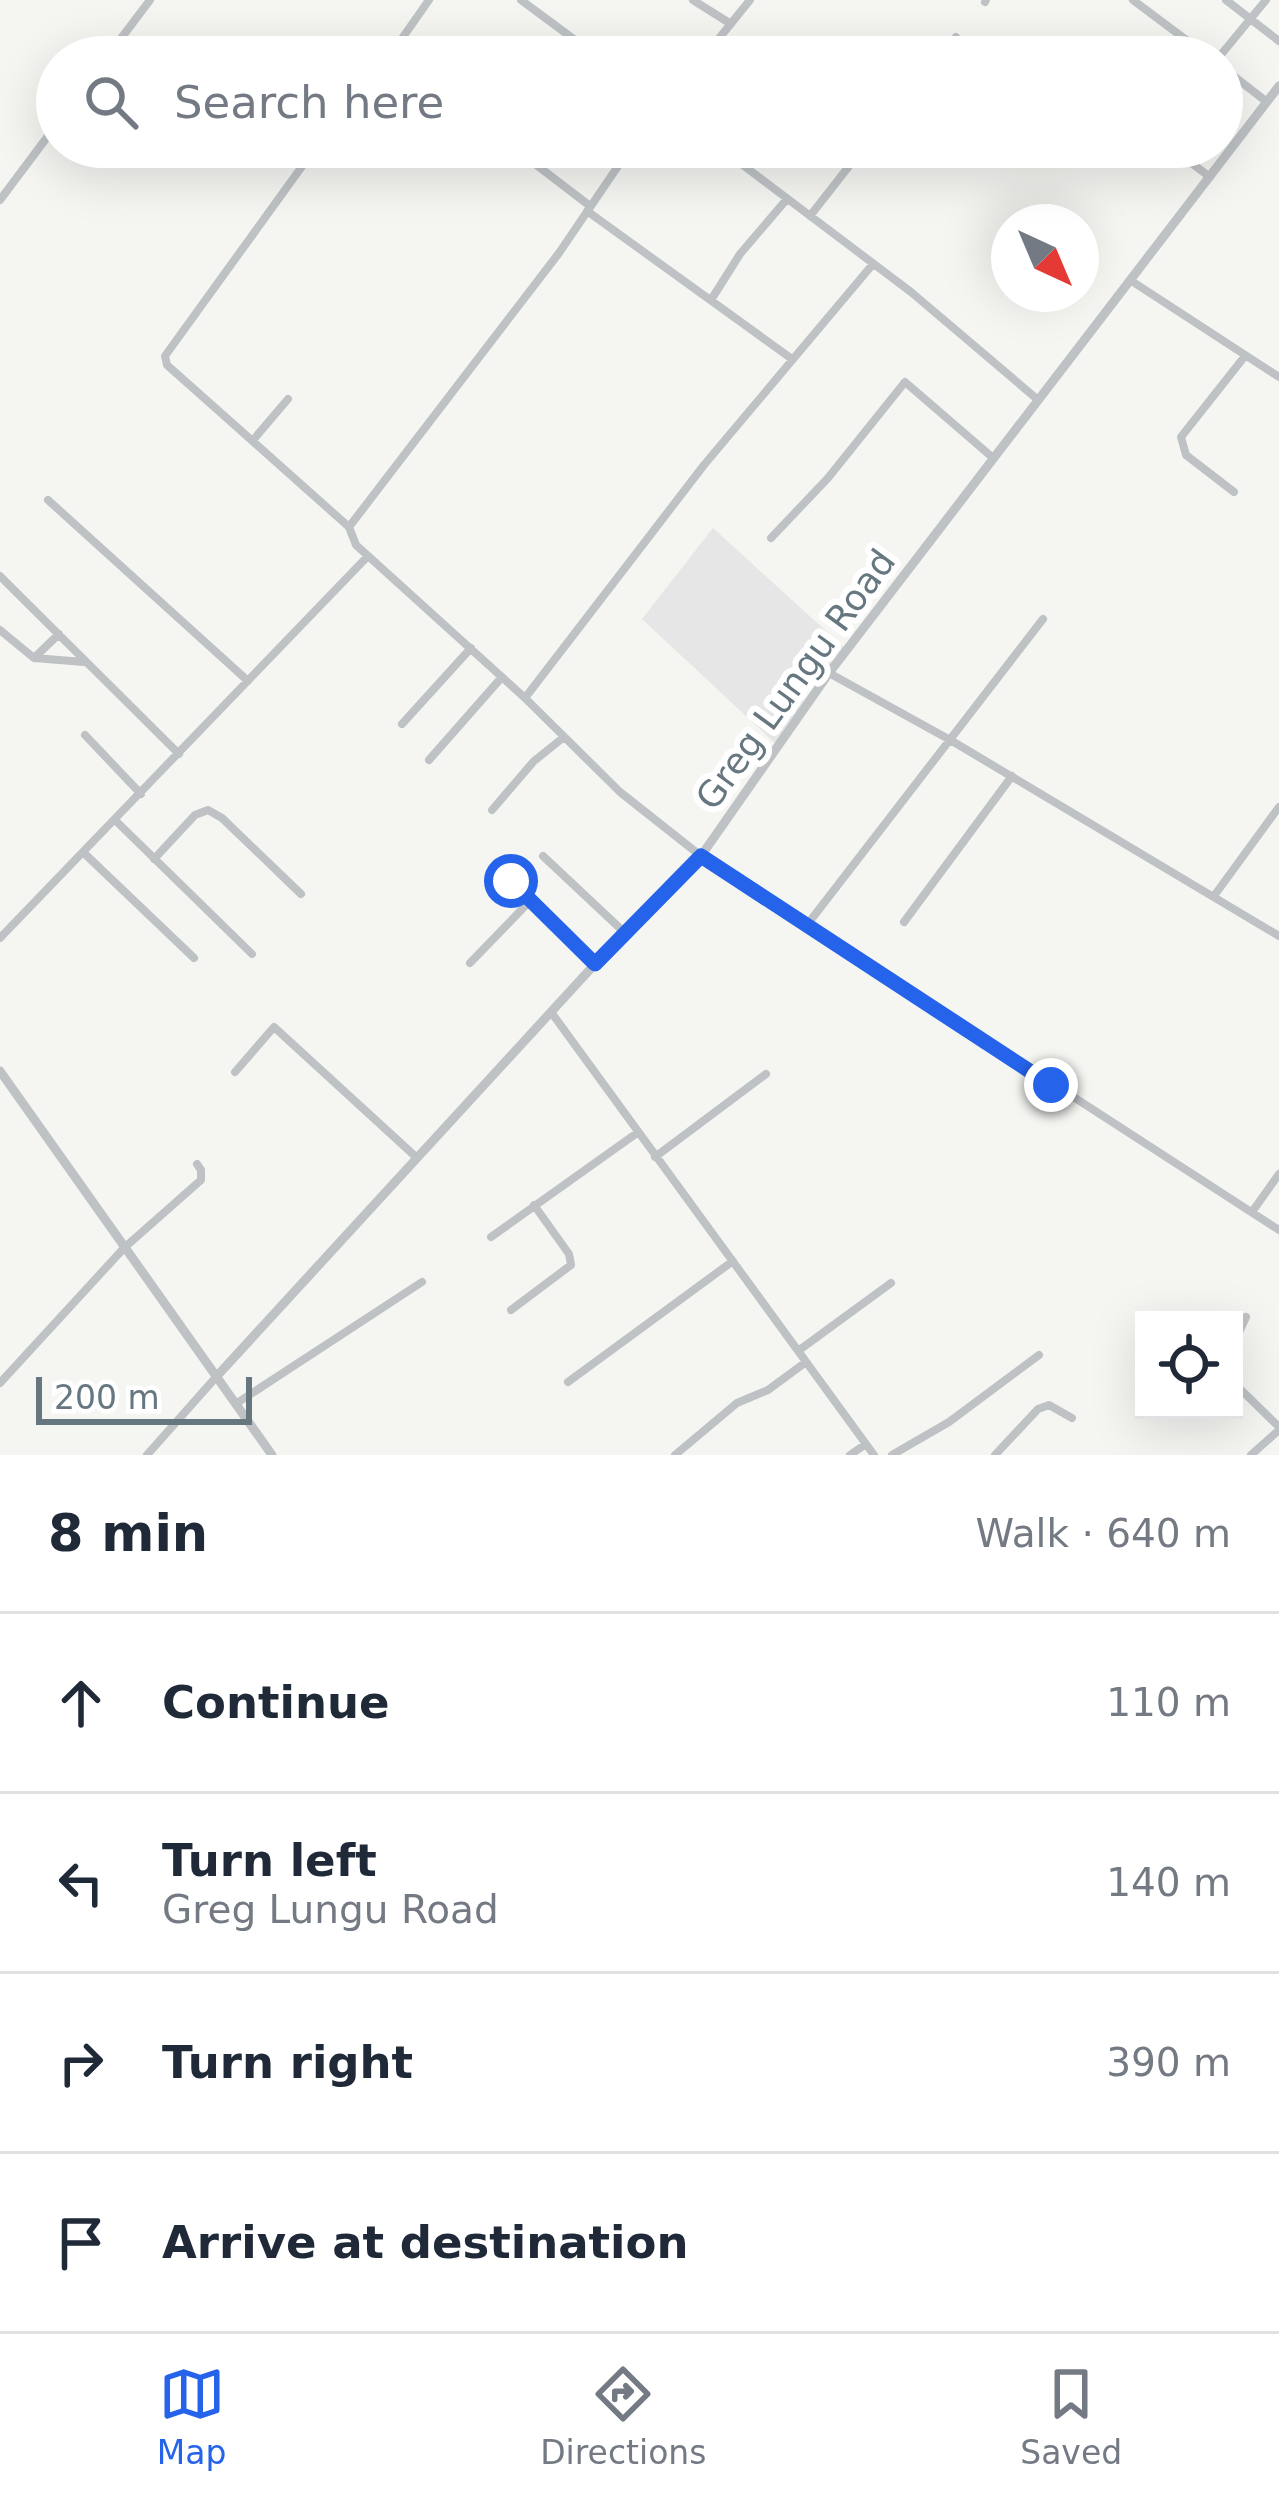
<!DOCTYPE html>
<html lang="en">
<head>
<meta charset="utf-8">
<style>
	body { margin:0; font-family:"DejaVu Sans",sans-serif; background:#f6f6f7; color:#1f2937 }
	.controls { position:absolute; right:36px; bottom:36px; display:grid; overflow:hidden; border-radius:0px; box-shadow:0 12px 48px #0002 }
	.controls button { width:108px; height:108px; display:grid; place-items:center; padding:0; border:0; border-bottom:3px solid #e0e1e3; background:#fff; color:#1f2937; font:60px sans-serif }
	.compass { position:absolute; left:991px; top:204px; width:108px; height:108px; border-radius:50%; background:#fff; box-shadow:0 12px 48px #0002; rotate:136deg }
	.scale { position:absolute; left:36px; bottom:30px; width:216px; box-sizing:border-box; padding-left:12px; border:6px solid #667780; border-top:0; font-size:33px; line-height:42px; white-space:nowrap; color:#667780; -webkit-text-stroke:9px #fff; paint-order:stroke }
	.stop { position:absolute; width:36px; height:36px; margin:-27px; border:9px solid #2563eb; border-radius:50%; background:#fff }
	.stop.end { background:#2563eb; border-color:#fff; box-shadow:0 3px 12px #0008 }
	.list { margin:0; padding:0; list-style:none }
	h2 { display:flex; justify-content:space-between; align-items:center; height:156px; margin:0; padding:0 48px; font-size:51px }
	h2 small { font-size:39px; font-weight:400; color:#747a83 }
	.list li { display:grid; grid-template-columns:78px 1fr auto; gap:36px; align-items:center; box-sizing:border-box; height:180px; padding:0 48px; border-top:3px solid #e0e1e3 }
	.list b { display:block; font-size:45px; white-space:nowrap }
	.list p { margin:0; font-size:39px; white-space:nowrap; color:#747a83 }
	.list em { font-size:39px; font-style:normal; color:#747a83 }
	.icon { flex:none; width:66px; height:66px; fill:none; stroke:currentColor; stroke-width:2; stroke-linecap:round; stroke-linejoin:round }
	.map { position:relative; flex:none; width:1279px; height:1455px; overflow:hidden }
	.search { position:absolute; background:#fff; box-shadow:0 12px 48px #0002; left:36px; right:36px; top:36px; height:132px; display:flex; align-items:center; gap:30px; box-sizing:border-box; padding:0 42px; border-radius:66px; color:#747a83; font-size:45px }
	.sheet { height:876px; background:#fff }
	nav { display:flex; justify-content:space-around; align-items:center; box-sizing:border-box; height:168px; border-top:3px solid #e0e1e3; background:#fff; font-size:33px; color:#747a83 }
	nav a { display:grid; justify-items:center; gap:6px }
	nav .on { color:#2563eb }
	.map>svg:first-child { display:block }
</style>
</head>
<body>
<div class="map">
<svg width="1279" height="1455" viewBox="0 0 1279 1455">
	<rect width="100%" height="100%" fill="#f5f5f2"/>
	<path fill="#e5e6e5" d="M713 528 848 651 822 676 805 683V699L777 745 642 619Z"/>
	<g fill="none" stroke-linecap="round" stroke-linejoin="round">
		<path stroke="#bec2c5" stroke-width="8" d="M521 0 598 57
			M693 0 731 24
			M1133 0 1209 57
			M1226 0 1279 41
			M985 2 986 0
			M107 57 150 0
			M389 57 429 0
			M704 57 750 0
			M945 57 956 37
			M1219 57 1266 0
			M1222 67 1267 102
			M316 147 165 356 167 365 349 527 356 545 525 698 620 792 701 856 1279 1230
			M513 147 590 206
			M719 147 911 292 1037 399
			M1170 147 1210 177
			M0 200 57 124
			M587 211 792 359
			M810 216 864 147
			M1130 280 1279 377
			M711 300 740 254 787 199
			M254 439 288 399
			M1234 492 1186 455 1181 437 1245 356
			M48 500 248 681
			M349 527 559 253 631 147
			M771 538 828 478 905 382 992 457
			M0 576 179 754
			M0 630 34 658 84 662
			M34 658 59 634
			M829 673 952 741 1279 936
			M525 698 704 465 873 264
			M402 724 471 648
			M85 735 141 794
			M429 760 502 677
			M492 810 534 761 564 737
			M116 821 252 954
			M85 854 194 958
			M543 856 625 933
			M154 859 195 815 208 810 222 818 301 894
			M511 881 595 964
			M1214 896 1279 807
			M904 922 1012 776
			M807 925 1043 619
			M0 938 368 556
			M470 963 529 902
			M551 1012 874 1455
			M235 1072 274 1027 416 1157
			M655 1157 766 1074
			M1252 1212 1279 1174
			M491 1237 637 1133
			M511 1310 571 1265 569 1254 534 1205
			M1234 1343 1246 1317
			M798 1351 891 1283
			M568 1382 733 1261
			M0 1383 124 1248 201 1180V1170L197 1164
			M1234 1383 1279 1427
			M237 1403 422 1282
			M147 1455 217 1376
			M675 1455 737 1403 768 1390 806 1362
			M850 1455 866 1444
			M892 1455 949 1422 1039 1355
			M995 1455 1038 1409 1049 1405 1072 1418
			M1251 1455 1279 1430"/>
		<path stroke="#bec2c5" stroke-width="9" d="M0 1071 272 1455
			M217 1376 595 964 701 856 829 673 1279 86"/>
	</g>
	<g fill="none" stroke-linecap="round" stroke-linejoin="round">
		<path stroke="#2563eb" stroke-width="15" d="M511 881 595 964 701 856 1051 1085"/>
	</g>
	<g text-anchor="middle" stroke-width="12" stroke-linejoin="round" paint-order="stroke">
		<g font-size="36" fill="#667780" stroke="#fff">
			<text transform="translate(795 679) rotate(-54)" y="13">Greg Lungu Road</text>
		</g>
	</g>
</svg>
<div class="controls">
<button><svg class="icon" aria-label="locate" viewBox="0 0 24 24"><circle cx="12" cy="12" r="6"/><path d="M12 2v4M12 18v4M2 12h4M18 12h4"/></svg></button>
</div>
<svg class="compass" viewBox="-18 -18 36 36"><path d="M0-13l5 13h-10z" fill="#e53935"/><path d="M0 13l5-13h-10z" fill="#747a83"/></svg>
<div class="scale">200 m</div>
<div class="stop" style="left:511px;top:881px"></div>
<div class="stop end" style="left:1051px;top:1085px"></div>
<div class="search"><svg class="icon" aria-label="search" viewBox="0 0 24 24"><circle cx="10" cy="10" r="6"/><path d="M15 15l6 6"/></svg>Search here</div>
</div>
<section class="sheet">
<h2>8 min<small>Walk · 640 m</small></h2>
<ul class="list">
<li><svg class="icon" aria-label="ahead" viewBox="0 0 24 24"><path d="M12 20V5M6 11l6-6 6 6"/></svg><div><b>Continue</b></div><em>110 m</em></li>
<li><svg class="icon" aria-label="left" viewBox="0 0 24 24"><path d="M17 20v-9H6M10 6l-5 5 5 5"/></svg><div><b>Turn left</b><p>Greg Lungu Road</p></div><em>140 m</em></li>
<li><svg class="icon" aria-label="right" viewBox="0 0 24 24"><path d="M7 20v-9h11M14 6l5 5-5 5"/></svg><div><b>Turn right</b></div><em>390 m</em></li>
<li><svg class="icon" aria-label="arrive" viewBox="0 0 24 24"><path d="M6 21V4h12l-3 4 3 4H6"/></svg><div><b>Arrive at destination</b></div></li>
</ul>
</section>
<nav>
<a class="on"><svg class="icon" aria-label="map" viewBox="0 0 24 24"><path d="M3 6l6-2 6 2 6-2v14l-6 2-6-2-6 2zM9 4v14M15 6v14"/></svg>Map</a>
<a><svg class="icon" aria-label="directions" viewBox="0 0 24 24"><path d="M12 3l9 9-9 9-9-9zM9 14v-3h6M13 9l2 2-2 2"/></svg>Directions</a>
<a><svg class="icon" aria-label="saved" viewBox="0 0 24 24"><path d="M7 4h10v16l-5-4-5 4z"/></svg>Saved</a>
</nav>
</body>
</html>
